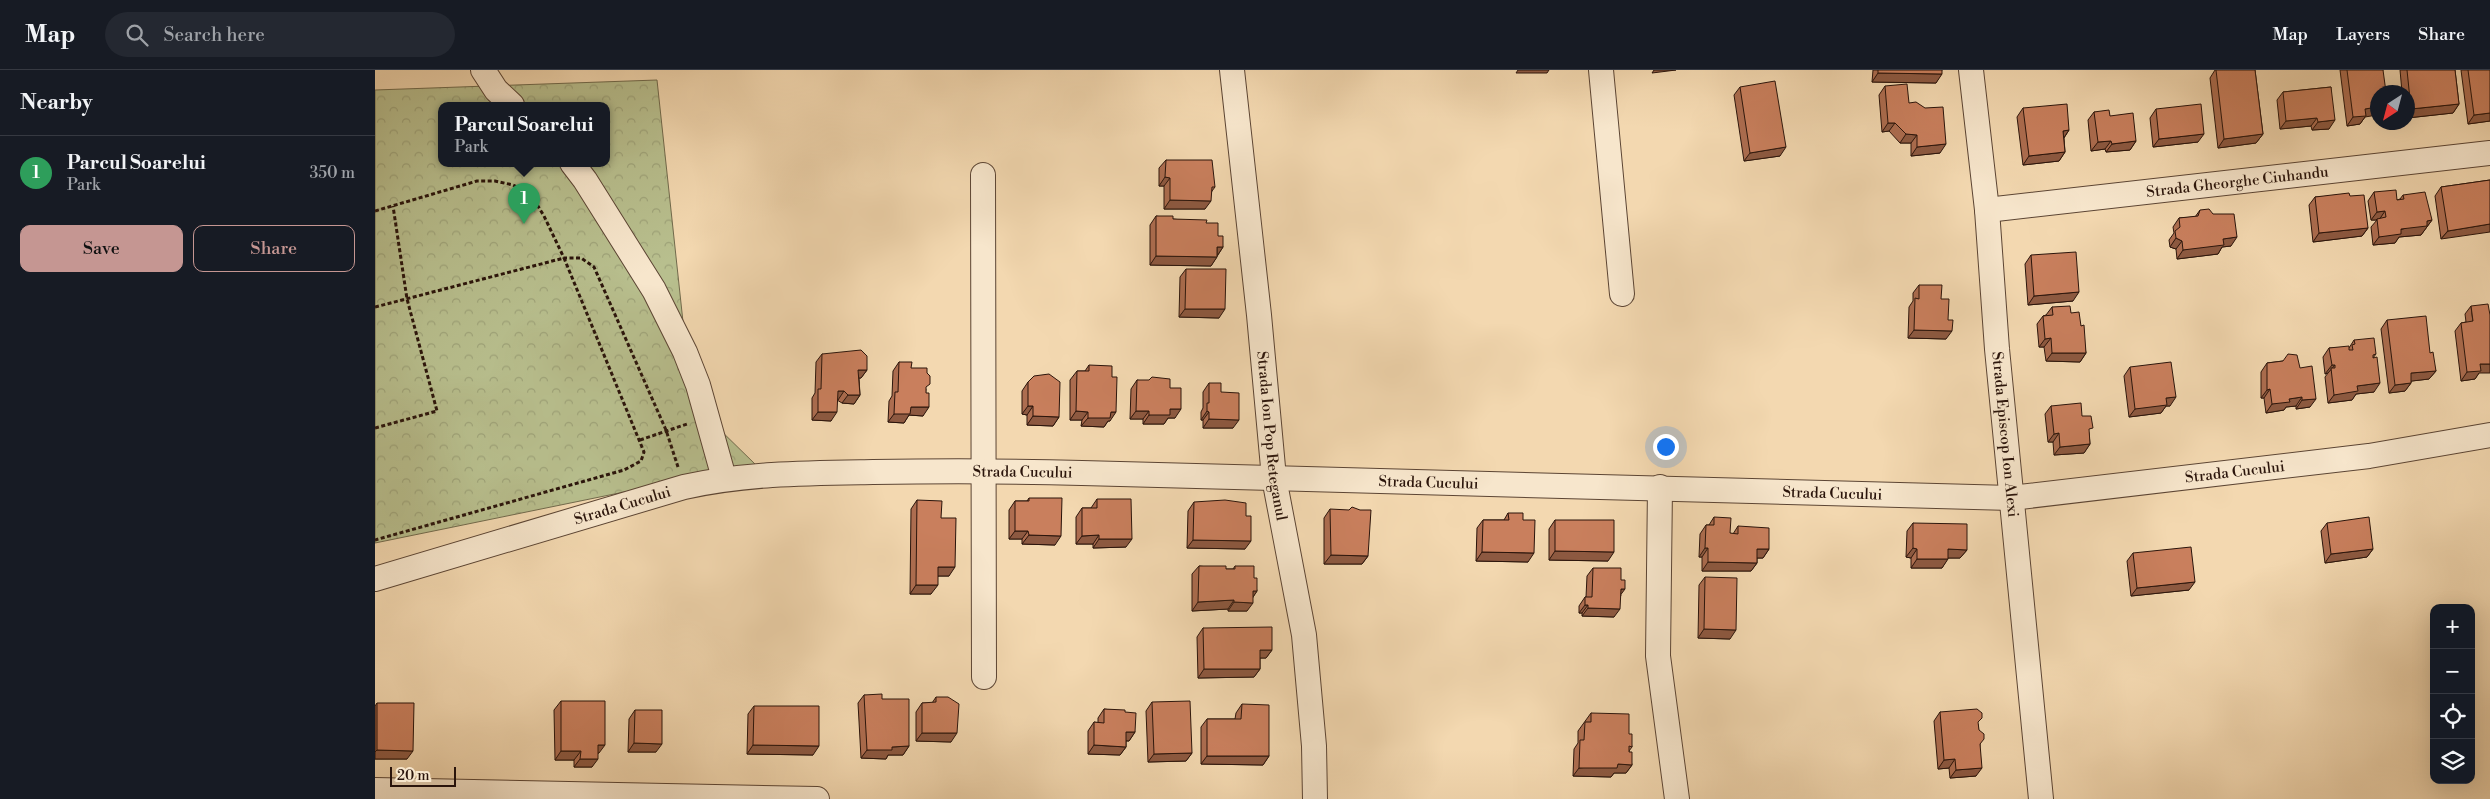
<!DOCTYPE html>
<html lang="en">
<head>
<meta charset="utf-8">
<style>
	body { margin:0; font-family:"Libre Bodoni",serif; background:#242831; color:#f1f3f6 }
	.controls { position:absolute; right:15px; bottom:15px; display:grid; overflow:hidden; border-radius:10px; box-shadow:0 5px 20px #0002 }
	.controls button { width:45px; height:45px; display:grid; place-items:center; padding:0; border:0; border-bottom:1px solid #363941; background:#171b24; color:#f1f3f6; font:25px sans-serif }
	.compass { position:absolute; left:1995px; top:15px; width:45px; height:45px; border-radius:50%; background:#171b24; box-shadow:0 5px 20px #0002; rotate:216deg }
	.scale { position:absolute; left:15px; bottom:12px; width:66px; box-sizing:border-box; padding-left:5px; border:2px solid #2a140b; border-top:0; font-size:14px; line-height:18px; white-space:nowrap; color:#2a140b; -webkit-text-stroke:4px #f7e6cc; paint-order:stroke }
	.you { position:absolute; left:1290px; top:376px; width:18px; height:18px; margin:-12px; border:4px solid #fff; border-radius:50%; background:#1a73e8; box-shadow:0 0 0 8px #1a73e833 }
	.badge { display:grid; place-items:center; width:32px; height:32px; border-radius:50%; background:#c59692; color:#fff; font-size:16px; font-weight:700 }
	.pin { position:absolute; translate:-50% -41px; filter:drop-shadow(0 1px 2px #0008) }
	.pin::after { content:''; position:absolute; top:26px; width:18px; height:15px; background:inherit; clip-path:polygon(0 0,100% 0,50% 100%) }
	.popup { position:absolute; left:63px; top:32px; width:172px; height:65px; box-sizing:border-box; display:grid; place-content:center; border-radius:10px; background:#171b24; filter:drop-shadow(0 1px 4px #0005); font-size:16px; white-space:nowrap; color:#9ea1a6 }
	.popup b { font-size:19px; color:#f1f3f6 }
	.popup::after { content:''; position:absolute; left:50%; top:100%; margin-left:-10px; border:10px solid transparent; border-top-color:#171b24 }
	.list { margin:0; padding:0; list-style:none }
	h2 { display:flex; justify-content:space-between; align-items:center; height:65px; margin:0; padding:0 20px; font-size:21px }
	h2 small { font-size:16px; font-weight:400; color:#9ea1a6 }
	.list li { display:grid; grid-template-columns:32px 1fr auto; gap:15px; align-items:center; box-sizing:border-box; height:75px; padding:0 20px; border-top:1px solid #363941 }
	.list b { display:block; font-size:19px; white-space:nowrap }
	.list p { margin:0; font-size:16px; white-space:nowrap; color:#9ea1a6 }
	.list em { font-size:16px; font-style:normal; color:#9ea1a6 }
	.actions { display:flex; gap:10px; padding:15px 20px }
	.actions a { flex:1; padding:11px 0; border:1px solid #c59692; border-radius:10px; text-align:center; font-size:18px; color:#c59692 }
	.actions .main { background:#c59692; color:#111 }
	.icon { flex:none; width:28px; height:28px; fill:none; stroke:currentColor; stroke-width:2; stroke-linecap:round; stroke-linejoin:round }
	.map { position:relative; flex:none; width:2115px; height:729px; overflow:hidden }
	header { display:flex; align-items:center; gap:30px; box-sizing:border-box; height:70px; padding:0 25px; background:#171b24; border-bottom:1px solid #363941 }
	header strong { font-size:24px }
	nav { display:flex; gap:28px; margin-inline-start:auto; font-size:18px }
	.search { width:350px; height:45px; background:#242831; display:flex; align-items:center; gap:12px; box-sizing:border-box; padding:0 18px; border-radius:28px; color:#9ea1a6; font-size:19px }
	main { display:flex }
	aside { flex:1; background:#171b24 }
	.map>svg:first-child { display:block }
</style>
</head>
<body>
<header>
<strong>Map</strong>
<div class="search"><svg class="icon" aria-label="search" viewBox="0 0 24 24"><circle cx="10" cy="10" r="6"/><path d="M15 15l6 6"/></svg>Search here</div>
<nav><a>Map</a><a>Layers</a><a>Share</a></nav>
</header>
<main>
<aside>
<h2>Nearby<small></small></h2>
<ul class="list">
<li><span class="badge" style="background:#2e9e5b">1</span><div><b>Parcul Soarelui</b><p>Park</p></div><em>350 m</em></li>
</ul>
<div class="actions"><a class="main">Save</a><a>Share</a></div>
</aside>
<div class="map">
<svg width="2115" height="729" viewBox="0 0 2115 729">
	<defs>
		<pattern id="park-crowns" width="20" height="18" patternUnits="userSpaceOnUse" patternTransform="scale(1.25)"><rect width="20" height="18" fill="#b8bf8e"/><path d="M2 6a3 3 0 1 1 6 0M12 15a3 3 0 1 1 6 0" fill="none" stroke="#9ea379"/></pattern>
	</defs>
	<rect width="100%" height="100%" fill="#f3d8b0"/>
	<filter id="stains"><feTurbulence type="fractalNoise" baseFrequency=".004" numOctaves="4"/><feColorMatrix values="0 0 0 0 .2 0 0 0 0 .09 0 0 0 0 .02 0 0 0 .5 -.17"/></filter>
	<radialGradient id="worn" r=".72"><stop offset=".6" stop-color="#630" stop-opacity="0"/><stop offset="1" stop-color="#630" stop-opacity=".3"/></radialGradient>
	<path fill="url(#park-crowns)" stroke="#716a4c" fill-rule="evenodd" d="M282 10 312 289 337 352 381 395 0 473V20ZM66 35H232V93H66Z"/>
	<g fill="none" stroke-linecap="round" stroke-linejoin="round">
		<defs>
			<g id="minor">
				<path d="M108 0 121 20 137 35"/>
				<path id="s1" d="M857 0 884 245 899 408 929 565 939 676 940 729"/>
				<path d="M1226 0 1247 224"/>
				<path id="s2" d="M1596 0 1612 140 1622 279 1666 729"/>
				<path d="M197 93 210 110 279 220 310 282 323 315 349 408"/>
				<path d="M608 105 609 607"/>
				<path id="s3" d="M1612 140 2115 83"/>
				<path d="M1285 417 1283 586 1302 729"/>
				<path id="s4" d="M0 509 309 417C372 403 434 403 498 402 567 401 637 401 707 403L1636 428 1994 386 2115 365"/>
				<path d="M0 720 442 729"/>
			</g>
		</defs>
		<use href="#minor" stroke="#5c4534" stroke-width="26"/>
		<path stroke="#2a140b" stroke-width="3" stroke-dasharray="4 2.5" stroke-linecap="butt" d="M0 141 102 111H120L138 115 155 123 169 146 189 188H206L219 197 291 360 303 397
			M0 237 189 188 269 382 266 391 249 400 0 470
			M0 358 62 341 32 229 18 136
			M265 370 312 354"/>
		<use href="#minor" stroke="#f7e6cc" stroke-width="24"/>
	</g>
	<path fill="#ad6d50" stroke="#2a140b" d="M1498 0H1567L1561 13 1497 12Z
		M1840 0H1880L1888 64 1881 73 1843 78 1835 8Z
		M1965 0H2008L1990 47 1985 54 1972 56Z
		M2025 0H2080L2084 34 2078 43 2032 48V22H2027Z
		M2086 0H2115V51L2093 54Z
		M1510 16 1534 33 1565 83 1536 86V73H1525L1514 61 1507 62 1504 25Z
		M1365 17 1405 86 1369 91 1359 25Z
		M1956 17 1954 59 1937 60 1936 56 1905 59 1902 30 1908 22Z
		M1648 38 1694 60 1689 68 1690 82 1684 91 1648 95 1642 47Z
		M1781 39 1823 72 1778 77 1775 48Z
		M1719 42 1735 46 1761 71 1755 80 1731 82 1730 79 1716 81 1713 50Z
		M791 90 840 117 837 121 830 139H789V116H784V98Z
		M2115 110 2066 169 2060 126 2066 117Z
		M1999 122 2022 130 2025 129 2028 125 2057 150 2046 165 2024 167 2020 173 1998 175 1996 157 2002 150H1996L1993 131Z
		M1975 126 1993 158 1987 166 1938 172 1934 135 1940 127Z
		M1825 140 1856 176 1847 177 1843 184 1802 189 1801 179 1795 177 1794 170 1799 163 1798 157 1804 148 1820 147Z
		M781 146 798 149 831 153 843 166 848 177 836 196 775 195V155Z
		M1656 185 1698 231 1653 235 1650 194Z
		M811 199 844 248 804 247 805 207Z
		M1544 215 1566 229 1571 269 1533 268 1534 237 1538 231V223Z
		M2096 236 2104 303 2100 309 2086 311 2080 261 2086 253 2091 252 2090 244Z
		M1677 237 1696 243 1706 256 1711 283 1705 292 1671 291 1669 277H1664L1662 254 1668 246 1671 245Z
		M2012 250 2055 283 2061 301 2054 309 2036 311V313L2030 321 2014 323 2006 259Z
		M1979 270 2001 284 1998 288 1999 322 1981 324 1977 330 1953 333 1950 307 1953 303 1950 304 1948 287 1954 278H1974Z
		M447 284 492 300 486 308H484L485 325 479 334 467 333 462 330 456 351 437 350V328L440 323 441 292Z
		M1908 291 1935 337 1921 339V336L1911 337 1909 340 1891 343 1889 328H1886V302L1892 293Z
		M524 292 536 298 551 319 548 346 534 345 529 353 513 352 514 331 517 326 518 301Z
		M714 295 735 351H733L729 357 706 356 707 350H695V310L702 301H710Z
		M1755 297 1795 336H1791L1786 343 1754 347 1749 306Z
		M762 310 795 318 800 348H793L789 354H768V349H755L756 319Z
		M653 312 684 347 678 356 652 355V345L647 344V321Z
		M834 313 846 322 858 358H828V350H826V342L828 338V322Z
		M1676 336 1707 346 1714 363 1715 374 1709 383 1679 385 1678 372H1673L1670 344Z
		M654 428 680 475 647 474V469H634V440L640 431H652Z
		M722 429 751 477 718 478V474H701V447L707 438H716Z
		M542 430 566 448 574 506H563L556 524H535L536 439Z
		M819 432 870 479 812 478 813 441Z
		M955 439 993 486 987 494H949V448Z
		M1133 443 1153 492 1101 491 1102 458 1108 450H1129Z
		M1339 447 1355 463 1358 464 1363 456 1394 479 1388 488H1382V493L1376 501H1327V487H1324L1325 464 1331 455H1334Z
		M1180 450 1233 491 1174 490V459Z
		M1538 453 1592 480 1585 488H1573L1567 498H1536V488L1531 487 1532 461Z
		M1952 453 1998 479 1992 487 1950 493 1946 461Z
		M1758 483 1814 520 1756 526 1752 491Z
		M824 496 851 499H858L860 496 879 508 882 521 878 527 872 541H853V539L817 541V504Z
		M1218 498 1246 525 1239 547 1207 546V543H1204V536L1210 527H1211L1212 506Z
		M1330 507 1355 569 1323 568 1324 515Z
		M828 558 897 580 891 588H885V599L879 607 823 608 822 567Z
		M489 625 507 629 534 676 528 685H513L511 689 486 688 483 633Z
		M561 627 576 672 541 671V642L547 633H557Z
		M186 631 224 683H223L217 697H199V690H180L179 640Z
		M777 632 817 683 811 691 773 692 771 641Z
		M2 633 32 689H0V636Z
		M867 634 894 686 888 695 826 694V657L832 649H860L861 643Z
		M379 636 438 685 372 684 373 644Z
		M729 639 750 642 760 662 754 671H751V677L745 685 713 684V661L719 652 723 653V648Z
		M260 640 281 682H253L254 649Z
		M1565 642 1603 654 1605 675 1601 706 1575 708 1574 698 1563 699 1559 651Z
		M1216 643 1254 664 1257 677 1254 681 1257 695 1251 703H1239L1236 707 1198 706 1199 679 1203 673V661Z"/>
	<path fill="#8d5941" stroke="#2a140b" d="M1143 0H1174L1172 3H1141Z
		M1279 0H1301L1277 3Z
		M1503 3 1567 4 1561 13 1497 12Z
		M2084 34 2078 43 2032 48V45L2036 39Z
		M2002 37V45L1990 47 1985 54 1972 56 1978 47 1990 39Z
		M2115 43V51L2093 54 2099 45Z
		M1942 48 1936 56 1905 59 1911 51Z
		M1960 50 1954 59 1937 60 1943 52Z
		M1513 53H1520L1514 61 1507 62Z
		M1694 60 1688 69V61Z
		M1531 64 1542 65 1536 73H1525Z
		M1829 64 1823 72 1778 77 1784 69Z
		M1888 64 1881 73 1843 78 1849 69Z
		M1736 71 1730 79 1716 81 1723 72Z
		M1761 71 1755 80 1731 82 1737 74Z
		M1571 74 1565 83 1536 86 1542 77Z
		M1411 77 1405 86 1369 91 1375 83Z
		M1690 82 1684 91 1648 95 1654 86Z
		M790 107 795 108 789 116H784Z
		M795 130 836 131 830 139H789Z
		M2010 141 2004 150 2002 149 2001 150H1996L2002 142Z
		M2057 150 2046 165 2024 167 2020 173 1998 175 2004 167 2052 151Z
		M2115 154V162L2066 169 2073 161Z
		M1993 158 1987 166 1938 172 1944 163Z
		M1862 167 1856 176 1847 177 1843 184 1802 189 1808 180 1848 169Z
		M1801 168 1807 171 1801 179 1795 177Z
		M842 177H848L842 186Z
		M781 186 842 187 836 196 775 195Z
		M1704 222 1698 231 1653 235 1659 226Z
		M810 239H850L844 248 804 247Z
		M1539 260 1577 261 1571 269 1533 268Z
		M1676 268 1669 277H1664L1670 269Z
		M1677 283H1711L1705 292 1671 291Z
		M2105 294H2115V303H2104L2100 309 2086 311 2092 302Z
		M1957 295H1960L1953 303 1950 304Z
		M483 300H492L486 308H477Z
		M2061 301 2054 309 2029 312 2036 303Z
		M2005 313 1999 322 1981 324 1977 330 1953 333 1959 325 1982 316Z
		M2036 313 2030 321 2014 323 2020 315Z
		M1895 319 1889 328H1886L1892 320Z
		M463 321H469L463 330H456Z
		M473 325H485L479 334 467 333Z
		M1801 327 1795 336H1791L1786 343 1754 347 1760 339 1791 328Z
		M1927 327 1921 336 1911 337 1909 340 1891 343 1897 334 1914 329Z
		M1941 329 1935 337 1921 339 1927 330Z
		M653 336H658L652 345 647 344Z
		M536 337H554L548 346 534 345 529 353 513 352 519 344Z
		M795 339H806L800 348H793L789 354H768L774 345Z
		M701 341 713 342 707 350H695Z
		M761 341H774L768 349H755Z
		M832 341 834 342 828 350H826Z
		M443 342H462L456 351 437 350Z
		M736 342H741L735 351H733L729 357 706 356 713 348Z
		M658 346 684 347 678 356 652 355Z
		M834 349 864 350 858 358H828Z
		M1684 363 1678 372H1673L1679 364Z
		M1715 374 1709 383 1679 385 1685 377Z
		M640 461H653L647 469H634Z
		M654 465 686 466 680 475 647 474Z
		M724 465 718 474H701L707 466Z
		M724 469H757L751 477 718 478Z
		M818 470 876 471 870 479 812 478Z
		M1330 478H1333L1327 487H1324Z
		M1538 478 1542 479 1536 488 1531 487Z
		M1382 479H1394L1388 488H1376Z
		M1573 479 1592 480 1585 488H1567Z
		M1998 479 1992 487 1950 493 1956 484Z
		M1180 481 1239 482 1233 491 1174 490Z
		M1107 482 1159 483 1153 492 1101 491Z
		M956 485 993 486 987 494H949Z
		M1542 489H1573L1567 498H1536Z
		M1333 492 1382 493 1376 501H1327Z
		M563 497H580L574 506H557Z
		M1820 512 1814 520 1756 526 1762 518Z
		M541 515H563L556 524H535Z
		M1246 519H1250L1244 527Z
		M878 521H882L876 530Z
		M859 530 853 539 817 541 823 532Z
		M859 532 878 533 872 541H853Z
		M1210 535H1213L1207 543H1204Z
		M1213 538 1245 539 1239 547 1207 546Z
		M1329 559 1361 560 1355 569 1323 568Z
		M885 580H897L891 588H879Z
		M829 599H885L879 607 823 608Z
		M751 662H760L754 671 745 670Z
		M547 663H582L576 672 541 671Z
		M259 673 287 674 281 682H253Z
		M223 675H230L224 683H217Z
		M378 675 444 676 438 685 372 684Z
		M719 675 751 677 745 685 713 684Z
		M534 676 528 685H513L511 689 486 688 492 680 517 677Z
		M2 680 38 681 32 689H0V682Z
		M186 681H206L199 690H180Z
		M817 683 811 691 773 692 779 684Z
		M832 686H894L888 695 826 694Z
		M205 689H223L217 697H199Z
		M1580 689 1574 698 1563 699 1569 690Z
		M1243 694 1257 695 1251 703H1239L1236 707 1198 706 1204 698Z
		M1607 698 1601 706 1575 708 1581 700Z"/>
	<path fill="#c97f5d" stroke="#2a140b" d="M1503 0H1567V4L1503 3Z
		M1841 0H1880L1888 64 1849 69Z
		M1972 0H2008L2011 22H2002V37L1990 39 1991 46 1978 47Z
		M2032 0H2080L2084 34 2036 39Z
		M2093 0H2115V43L2099 45Z
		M1400 11 1411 77 1375 83 1365 17Z
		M1532 14 1534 33 1541 32 1550 38 1568 37 1571 74 1542 77V65L1531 64 1520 53H1513L1510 16Z
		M1956 17 1960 50 1943 52 1942 48 1911 51 1908 22Z
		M1692 34 1694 60 1688 61 1690 82 1654 86 1648 38Z
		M1826 34 1829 64 1784 69 1781 39Z
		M1734 40 1735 46 1758 43 1761 71 1737 74 1736 71 1723 72 1719 42Z
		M791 90H837L840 117H837L836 131 795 130V108L790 107Z
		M2115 110V154L2073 161 2066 117Z
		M2021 120 2022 130 2029 129 2028 125 2050 122 2057 150 2052 151V156L2026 159V164L2004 167 2002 149 2011 147 2010 141 2002 142 1999 122Z
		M1974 123 1975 126 1989 125 1993 158 1944 163 1940 127Z
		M1834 139 1838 144H1859L1862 167 1848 169 1849 175 1808 180 1807 171 1801 168 1800 161 1805 157 1804 148 1823 146 1825 140Z
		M781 146H798V149L832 150 831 153H843V166H848V177H842V187L781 186Z
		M1701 182 1704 222 1659 226 1656 185Z
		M811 199H851L850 239H810Z
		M1544 215H1567L1566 229H1574L1573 250H1578L1577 261 1539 260 1540 228 1544 229Z
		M2113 234 2115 245V294H2105L2106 301 2092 302 2086 253 2098 251 2096 236Z
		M1695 236 1696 243 1704 242 1706 256 1709 255 1711 283H1677L1676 268 1670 269 1668 246 1678 245 1677 237Z
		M2051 246 2055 283 2058 282 2061 301 2036 303V313L2020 315 2012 250Z
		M1999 268 2001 284 1998 285V288L2002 287 2005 313 1982 316 1983 321 1959 325 1956 298H1960V295H1957L1954 278 1974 276V280H1978L1977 275 1980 274 1979 270Z
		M486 280 492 286V300H483L485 325H473L469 321H463L462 342H443V319H446L447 284Z
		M1913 284 1922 285 1925 298 1937 296 1941 329 1927 330V327L1914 329 1915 332 1897 334 1895 319 1892 320V293L1908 291Z
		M524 292H537L536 298H552V303L555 306V314L551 317V323H554V337H536L535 344H519L520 322H523Z
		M1796 292 1801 327 1791 328 1792 335 1760 339 1755 297Z
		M714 295 737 296V307H742L741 342H736L735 348H713V342L701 341 702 301H714Z
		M674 304 685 312 684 347 658 346V336H653V312L659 306Z
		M777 307 795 309V318H806V339H795V345H774V341H761L762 310H774Z
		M834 313H846V322L864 323V350L834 349V342L832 341V333H834Z
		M1706 333 1707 346H1716L1718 358 1714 359 1715 374 1685 377 1684 363 1679 364 1676 336Z
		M654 428H687L686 466 654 465 653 461H640V431H654Z
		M722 429H756L757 469H724V465L707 466V438H722Z
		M542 430 567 431 566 448H581L580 497H563V515H541Z
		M850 430 871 433V446H876V471L818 470 819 432Z
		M977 437 985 440H996L993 486 956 485 955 439 974 440Z
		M1133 443H1148V450H1160L1159 483 1107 482 1108 450H1134Z
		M1339 447 1356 448 1355 463 1363 464V456L1394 458V479H1382V493L1333 492V478H1330L1331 455H1339Z
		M1994 447 1998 479 1956 484 1952 453Z
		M1180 450H1239V482L1180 481Z
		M1538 453 1592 454V480L1573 479V489H1542V479L1538 478Z
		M1816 477 1820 512 1762 518 1758 483Z
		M824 496H851V499H860V496H879V508H882V521H878V533L859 532V530L823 532Z
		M1218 498H1246V510H1250V519H1246L1245 539 1213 538V535H1210V527H1217Z
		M1330 507 1362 508 1361 560 1329 559Z
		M897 557V580H885V599H829L828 558Z
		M507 624V629H534V676L517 677V680H492L489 625Z
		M561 627H573L584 634 582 663H547V633L561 632Z
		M186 631H230V675H223V689H205L206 681H186Z
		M815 631 817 683 779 684 777 632Z
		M2 633H39L38 681 2 680Z
		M867 634 894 635V686H832V649H866Z
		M379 636H444V676L378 675Z
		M729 639 750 640V642L761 643 760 662H751V677L719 675V652L729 653Z
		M1602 639 1607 643V648L1603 652 1604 660 1609 664V669L1605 674 1607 698 1581 700 1580 689 1569 690 1565 642Z
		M260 640H287V674L259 673Z
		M1216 643 1254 644V664H1257V677L1254 676V682H1257V695L1243 694 1242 698H1204L1205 670H1209L1210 652H1216Z"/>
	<g text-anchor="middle" stroke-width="4" stroke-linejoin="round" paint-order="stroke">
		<g font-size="15" fill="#2a140b" stroke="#f7e6cc">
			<text dy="5" stroke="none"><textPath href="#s3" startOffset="252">Strada Gheorghe Ciuhandu</textPath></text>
			<text dy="5" stroke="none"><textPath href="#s1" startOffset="368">Strada Ion Pop Reteganul</textPath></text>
			<text dy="5" stroke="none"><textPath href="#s2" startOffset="366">Strada Episcop Ion Alexi</textPath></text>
			<text dy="5" stroke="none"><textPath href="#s4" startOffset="1876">Strada Cucului</textPath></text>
			<text dy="5" stroke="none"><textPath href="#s4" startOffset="662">Strada Cucului</textPath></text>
			<text dy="5" stroke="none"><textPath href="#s4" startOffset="1068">Strada Cucului</textPath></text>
			<text dy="5" stroke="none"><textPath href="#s4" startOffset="1472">Strada Cucului</textPath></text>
			<text dy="5" stroke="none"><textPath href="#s4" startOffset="258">Strada Cucului</textPath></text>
		</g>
	</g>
	<rect width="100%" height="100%" filter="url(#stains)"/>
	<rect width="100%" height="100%" fill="url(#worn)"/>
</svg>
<div class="controls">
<button>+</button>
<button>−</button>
<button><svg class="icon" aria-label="locate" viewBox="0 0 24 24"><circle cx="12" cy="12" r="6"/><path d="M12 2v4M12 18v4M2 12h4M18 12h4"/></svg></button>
<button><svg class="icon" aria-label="layers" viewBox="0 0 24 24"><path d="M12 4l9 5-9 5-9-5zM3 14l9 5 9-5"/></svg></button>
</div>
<svg class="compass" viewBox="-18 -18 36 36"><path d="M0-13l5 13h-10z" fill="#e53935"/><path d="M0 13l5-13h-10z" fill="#9ea1a6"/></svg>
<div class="scale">20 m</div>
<div class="you"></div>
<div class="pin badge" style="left:149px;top:154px;background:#2e9e5b">1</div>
<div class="popup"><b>Parcul Soarelui</b>Park</div>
</div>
</main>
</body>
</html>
